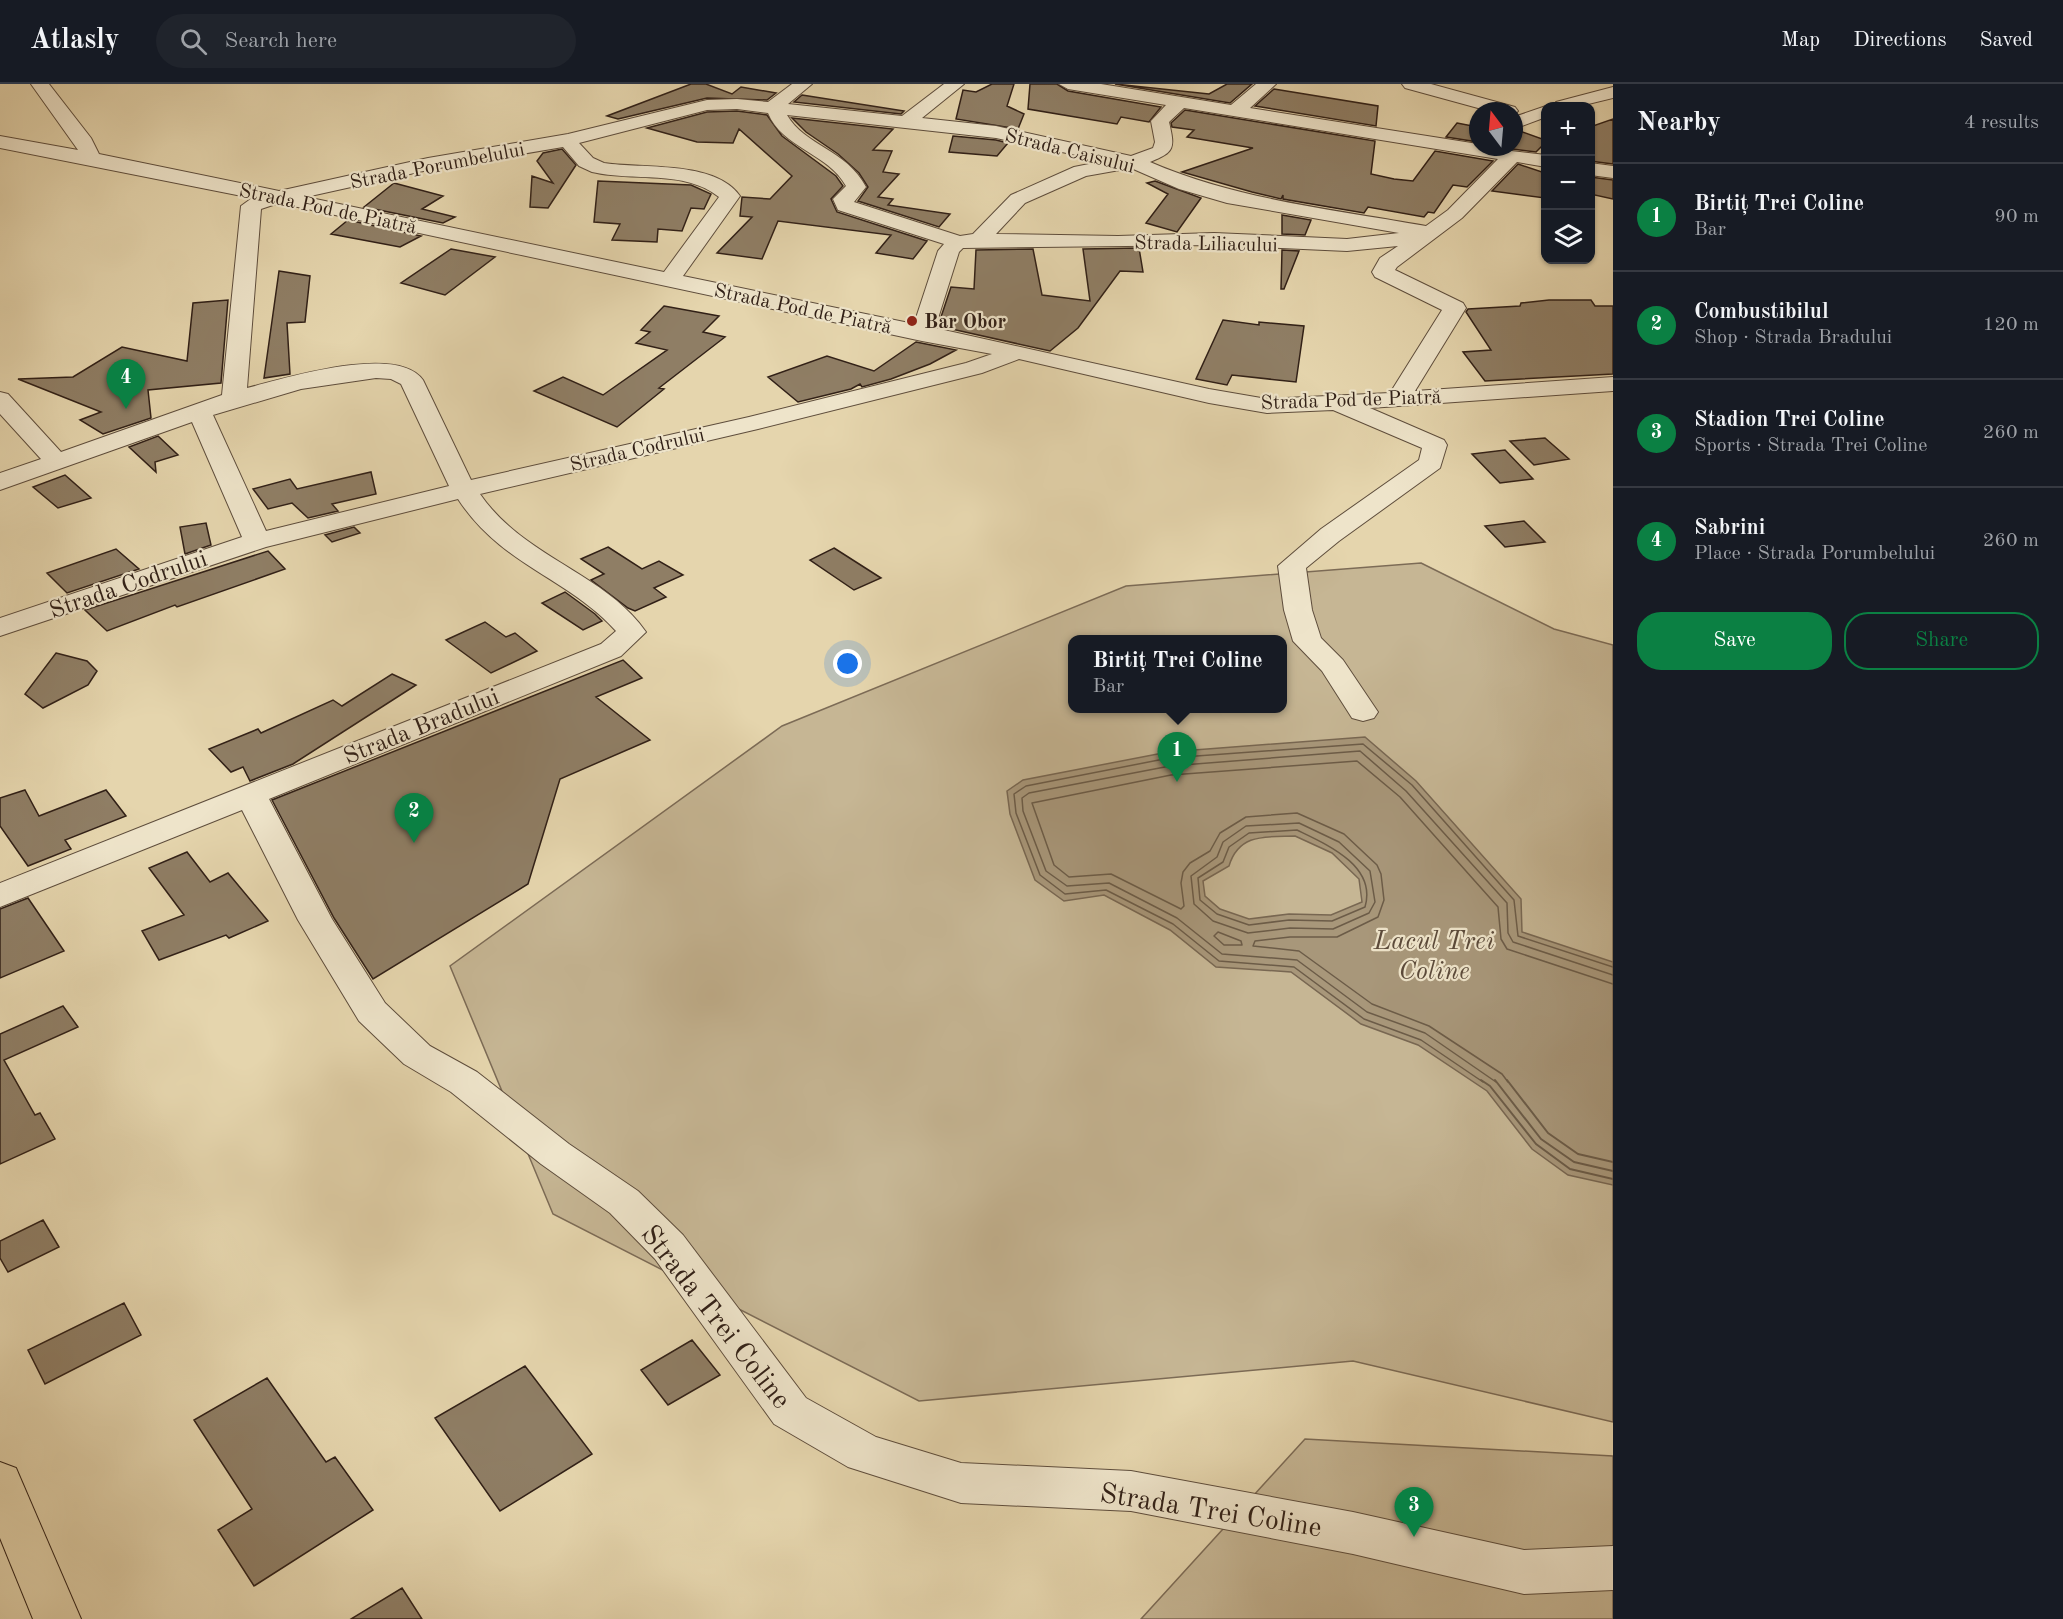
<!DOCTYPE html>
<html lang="en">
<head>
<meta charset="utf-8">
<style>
	body { margin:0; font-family:"Old Standard TT",serif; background:#20242c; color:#f1f3f6 }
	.controls { position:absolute; right:18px; top:18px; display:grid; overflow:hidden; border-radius:12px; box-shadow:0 2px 4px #0004 }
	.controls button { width:54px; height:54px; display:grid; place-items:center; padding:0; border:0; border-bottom:2px solid #363941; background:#171b24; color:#f1f3f6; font:30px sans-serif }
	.compass { position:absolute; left:1469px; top:18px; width:54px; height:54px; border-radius:50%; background:#171b24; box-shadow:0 2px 4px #0004; rotate:344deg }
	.you { position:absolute; left:848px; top:580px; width:21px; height:21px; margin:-15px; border:4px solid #fff; border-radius:50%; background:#1a73e8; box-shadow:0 0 0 9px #1a73e833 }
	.badge { display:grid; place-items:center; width:39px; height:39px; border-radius:50%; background:#0b8043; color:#fff; font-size:20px; font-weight:700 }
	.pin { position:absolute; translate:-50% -50px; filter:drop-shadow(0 2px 3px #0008) }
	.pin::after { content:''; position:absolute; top:32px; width:21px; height:18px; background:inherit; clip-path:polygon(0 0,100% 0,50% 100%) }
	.popup { position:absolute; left:1068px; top:551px; width:219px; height:78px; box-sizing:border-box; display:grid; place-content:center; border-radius:12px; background:#171b24; filter:drop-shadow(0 2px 4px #0005); font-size:20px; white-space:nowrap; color:#9ea1a6 }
	.popup b { font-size:22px; color:#f1f3f6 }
	.popup::after { content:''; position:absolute; left:50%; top:100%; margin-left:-12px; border:12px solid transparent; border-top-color:#171b24 }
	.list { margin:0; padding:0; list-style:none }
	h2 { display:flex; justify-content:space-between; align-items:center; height:78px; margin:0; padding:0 24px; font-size:26px }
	h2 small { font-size:20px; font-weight:400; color:#9ea1a6 }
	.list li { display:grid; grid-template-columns:39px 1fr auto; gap:18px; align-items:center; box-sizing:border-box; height:108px; padding:0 24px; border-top:2px solid #363941 }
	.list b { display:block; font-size:22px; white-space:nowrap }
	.list p { margin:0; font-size:20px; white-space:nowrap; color:#9ea1a6 }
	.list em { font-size:20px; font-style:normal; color:#9ea1a6 }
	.actions { display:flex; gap:12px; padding:18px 24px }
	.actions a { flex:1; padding:14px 0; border:2px solid #0b8043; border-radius:24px; text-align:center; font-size:21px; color:#0b8043 }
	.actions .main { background:#0b8043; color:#fff }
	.icon { flex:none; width:33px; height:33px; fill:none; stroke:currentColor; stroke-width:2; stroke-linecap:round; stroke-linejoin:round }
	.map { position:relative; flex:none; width:1613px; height:1535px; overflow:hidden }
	header { display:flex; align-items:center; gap:36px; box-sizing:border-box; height:84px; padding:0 30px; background:#171b24; border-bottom:2px solid #363941 }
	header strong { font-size:28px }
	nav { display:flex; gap:33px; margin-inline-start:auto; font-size:21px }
	.search { width:420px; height:54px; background:#20242c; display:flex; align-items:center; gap:15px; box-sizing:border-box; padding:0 21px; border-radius:33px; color:#9ea1a6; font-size:22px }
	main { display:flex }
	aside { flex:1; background:#171b24 }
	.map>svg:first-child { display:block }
</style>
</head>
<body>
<header>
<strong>Atlasly</strong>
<div class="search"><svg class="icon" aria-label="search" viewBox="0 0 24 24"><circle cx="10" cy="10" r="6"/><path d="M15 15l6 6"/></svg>Search here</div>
<nav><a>Map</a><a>Directions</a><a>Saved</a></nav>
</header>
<main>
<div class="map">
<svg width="1613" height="1535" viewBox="0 0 1613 1535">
	<rect width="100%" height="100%" fill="#e5d5ad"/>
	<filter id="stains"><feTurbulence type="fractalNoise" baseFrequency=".00333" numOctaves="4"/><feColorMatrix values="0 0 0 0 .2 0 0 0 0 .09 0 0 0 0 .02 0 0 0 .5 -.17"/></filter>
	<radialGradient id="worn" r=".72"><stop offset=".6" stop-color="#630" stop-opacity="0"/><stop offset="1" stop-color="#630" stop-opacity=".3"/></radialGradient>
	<path fill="#c6b694" stroke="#7c6b56" stroke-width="1.5" fill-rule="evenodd" d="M1421 479 1554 545 1613 561V1338L1353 1277 919 1317 553 1130 450 882 782 642 1126 502ZM1072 556H1282V624H1072Z
		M1305 1355 1613 1372V1535H1141Z"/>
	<path fill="#a8977a" stroke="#786752" stroke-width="1.5" fill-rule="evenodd" d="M1365 653 1416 697 1521 815 1522 848 1613 878V1101L1568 1091 1532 1065 1487 1007 1418 961 1361 940 1291 888 1216 883 1170 846 1104 811 1064 817 1035 796 1010 730 1007 707 1023 696 1168 668ZM1295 752 1332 769 1359 795 1362 818 1331 831 1289 830 1249 835 1220 825 1205 812 1203 797 1229 782C1239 749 1266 753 1295 752Z"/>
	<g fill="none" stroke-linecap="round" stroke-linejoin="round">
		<path stroke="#6c5c48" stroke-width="1.5" d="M1299 739 1339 758 1370 787 1375 818 1369 829 1333 845 1290 844 1248 849 1213 837 1194 820 1191 792 1217 773 1223 758 1246 742Z
			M1297 746C1328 761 1377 782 1365 823L1332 837 1289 836 1249 841 1217 830 1200 816 1198 794 1223 778 1229 763 1249 749Z
			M1218 848 1241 857 1242 861H1224L1214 852Z
			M1483 998 1421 956 1364 935 1294 883 1219 877 1173 840 1106 806 1065 810 1040 791 1016 729 1014 710 1026 702 1169 674 1363 660 1412 701 1514 816 1518 852 1613 883
			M1496 998 1425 949 1367 928 1297 876 1222 870 1177 834 1109 799 1067 802 1046 787 1023 727 1022 714 1029 709 1170 682 1360 667 1406 707 1507 819 1508 849 1513 858 1613 891
			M1508 998 1502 990 1429 942 1372 920 1299 867 1253 862 1255 857 1290 853H1337L1378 833 1384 816 1381 790 1377 781 1344 750 1297 729 1246 733 1220 749 1210 767 1190 779 1183 788 1181 799 1184 822 1181 825 1111 790 1069 793 1054 781 1032 719 1171 691 1357 677 1400 713 1498 823 1501 855 1507 865 1613 900"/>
		<path stroke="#6c5c48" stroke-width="2" d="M1481 996 1490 1002 1536 1060 1570 1085 1613 1095
			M1495 996 1541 1055 1574 1078 1613 1087
			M1507 996 1548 1049 1578 1070 1613 1078"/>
	</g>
	<path fill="#8f7e65" stroke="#312017" stroke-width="1.5" d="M691 0H706L732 10 741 3 776 9 767 16 707 14 618 35 607 32Z
		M992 0H1014L1007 22 1024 30 1018 45 956 35 963 6 976 8Z
		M1030 0H1057L1068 7 1161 23 1149 38 1121 33 1117 40 1028 25Z
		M1115 0 1209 10 1227 0H1252L1230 19Z
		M1274 5 1378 22 1376 42 1255 22Z
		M802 11 904 27 901 30 794 18Z
		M1185 26 1375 57 1371 90 1394 95 1413 97 1435 67 1493 77 1467 103 1453 101 1434 129 1428 128 1424 133 1368 123 1364 129 1283 115V111L1281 115 1252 108 1182 88 1253 64 1187 53 1194 46 1172 43 1171 39Z
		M737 27 767 31 782 52 836 92 843 102 831 115 837 128 927 157 913 175 876 169 891 151 778 137 762 175 717 169 752 133 740 132 742 113 770 115 792 92 739 45 733 59 697 58 647 44 707 28Z
		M792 34 893 45 873 66 892 67 883 88 899 90 878 113 893 115 888 121 950 130 939 143 858 117 868 103 859 89 838 70 806 48Z
		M1613 35V80L1590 77V43Z
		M1457 39 1478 43V58L1446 53Z
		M1517 46 1545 56V59L1536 68 1497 63H1514V47Z
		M953 52 996 56 1008 59 997 72 949 68Z
		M562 65 576 81 548 124 530 123 532 92 553 99 537 77 543 69Z
		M1518 80 1545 89V114L1492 107Z
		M1590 93 1613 96V115L1590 110Z
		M598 97 691 101 711 110 704 125 691 124 682 147 658 145 657 158 612 156 620 140 594 138Z
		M1155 97 1201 114 1177 148 1146 139 1168 110 1147 99Z
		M394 99 443 112 422 125 455 133 443 139 364 123Z
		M1282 131 1311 136 1305 151 1282 150Z
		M348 136 421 152 400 163 331 150Z
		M1139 164 1143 188 1120 187 1078 244 1050 267 938 242 951 203 974 205 976 166 1033 165 1042 211 1090 217 1083 165Z
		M451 165 495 173 445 211 401 199Z
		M1282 166 1299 167 1284 205H1281Z
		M279 187 310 192 305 238 287 239 290 290 264 294Z
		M228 216 221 299 148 306 151 334 103 350 80 336 101 328 18 295 73 293 122 263 187 277 193 219Z
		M1549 216H1591L1595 222H1613V290L1485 297 1463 268 1491 266 1466 228 1468 225 1520 222 1521 219Z
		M664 222 719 232 703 248 725 253 659 304 664 305 617 343 534 307 563 293 603 311 667 266 636 259 650 248 641 246Z
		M1223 236 1259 241V238L1304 242 1296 298 1232 291 1227 301 1196 295Z
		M916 258 956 266 930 280 891 295 862 303 860 300 851 305 798 318 768 293 827 272 874 287Z
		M158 352 178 371 155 378 156 388 129 363Z
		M1545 354 1569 375 1534 381 1510 357Z
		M1505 366 1533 395 1500 399 1472 370Z
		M371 388 376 410 332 420 338 427 308 434 292 419 268 425 253 405 290 395 297 405Z
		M65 391 91 414 58 424 33 403Z
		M1524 437 1545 458 1505 463 1485 442Z
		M206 439 211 461 185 470 180 443Z
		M354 443 360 449 332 458 325 451Z
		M608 463 642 485 659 477 683 491 654 504 666 513 635 527 628 524 591 496 604 490 581 475Z
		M834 464 881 494 854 506 810 476Z
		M116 465 139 485 67 509 47 489Z
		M268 467 285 485 177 523 175 521 107 547 85 526Z
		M565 508 595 530 602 537 583 546 542 519Z
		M485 538 506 553 515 549 537 567 491 589 446 556Z
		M56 569 87 577 97 587 88 601 43 624 25 610Z
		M623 576 642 594 596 613 650 656 560 695 528 800 373 895 334 834 272 716Z
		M392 590 416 601 293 680 250 697 243 683 231 688 209 665 258 645 261 649 333 616 342 622Z
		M25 706 39 732 106 706 126 732 65 756 71 765 28 782 0 742V714Z
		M187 768 210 798 228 789 268 837 229 854 226 851 159 876 142 847 184 831 149 784Z
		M28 814 64 867 0 894V825Z
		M63 922 78 943 4 976 35 1031 40 1029 55 1055 0 1080V950Z
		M43 1136 59 1163 8 1188 0 1174V1157Z
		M124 1219 141 1251 45 1300 28 1266Z
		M692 1256 720 1291 668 1321 641 1286Z
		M525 1282 592 1370 500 1427 435 1334Z
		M267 1294 326 1378 335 1373 373 1426 254 1502 218 1446 252 1425 194 1336Z
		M402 1504 422 1535H351Z"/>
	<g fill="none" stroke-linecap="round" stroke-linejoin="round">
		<defs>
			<path id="minor" d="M31 0H49L91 54 99 70 279 107 428 74 568 50 707 16 737 15 768 18 792 0H812L788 20 902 32 944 0H964L922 34 996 42 1131 72 1153 64 1155 58 1151 37 1166 21 1068 5 1059 0H1101L1231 21 1256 0H1276L1250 24 1478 60V63L1546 71V83L1517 78 1462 134 1397 183 1395 186 1463 219 1466 224 1415 307 1613 293V307L1370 324 1444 356 1447 361 1440 384 1339 457 1306 484 1312 526 1321 554 1343 576 1378 628 1374 634 1363 637 1352 634 1322 587 1293 557 1284 526 1278 482 1321 445 1419 376 1422 364 1333 326 1267 329 1209 319 1019 275 982 289 758 345 480 410C524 474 605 489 646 548L621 572 269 715 332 835 385 919 430 962 477 988 569 1060 638 1107 683 1151 806 1314 876 1353 961 1379 1131 1387 1353 1428 1524 1466 1613 1462V1506L1524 1510 1353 1470 1131 1427 961 1419 848 1383 774 1340 655 1175 610 1129 541 1080 451 1008 404 980 359 937 298 836 242 726 0 823V799L601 560 616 547C567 493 502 482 458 415L266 463 0 552V534L242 453 192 338 0 406V389L41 375 0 330V308L8 310 61 368 222 311 241 122 252 114 0 64V52L78 66ZM1184 24 1498 75 1448 126 1426 142C1332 125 1238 116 1150 78 1175 68 1175 64 1169 38ZM737 25 768 29C782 64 828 69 846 102L833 115 838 126 944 160 938 167 914 240 683 192 740 112C715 76 642 85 604 79L593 74 579 59 707 26ZM787 31 996 54 1104 77 1074 83 1011 111 973 150 960 152 854 118 866 103C846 65 805 62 787 31ZM563 63 579 82 592 88C633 98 684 85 719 113L664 188 306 113 428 86ZM1131 84 1179 105 1227 119 1399 149 1347 155 1214 149 1118 152 996 150 1025 119 1086 92ZM279 119 922 257 992 270 966 279 749 333 471 396 423 296C397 259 283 295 247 304L261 125ZM1214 161 1347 167 1398 162 1380 174 1372 188 1375 193 1442 226 1390 309 1267 315 1209 305 935 244 959 168 963 164ZM376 294 391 295 401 300 449 402 266 447 213 331 301 305Z
				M1402 0H1431L1515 23 1518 27 1514 31V27H1489L1405 4Z
				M1613 3V14L1580 22H1553L1556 18Z
				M1546 22H1550H1546V33L1514 45V33Z
				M1590 79 1613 82V94L1590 91Z"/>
			<path id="major" d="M0 1378 16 1384 81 1535H33L0 1454Z"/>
		</defs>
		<use href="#minor" stroke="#5e4d3c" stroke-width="2"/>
		<use href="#major" stroke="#312017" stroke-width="2"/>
		<use href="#minor" fill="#eee4ca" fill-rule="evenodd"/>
		<use href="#major" fill="#e5d5ad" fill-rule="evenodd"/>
	</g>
	<circle fill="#8f2418" stroke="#eee4ca" stroke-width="2" cx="912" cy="237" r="6"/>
	<g text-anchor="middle" stroke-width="4.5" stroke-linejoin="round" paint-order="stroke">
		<g font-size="20" fill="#312017" stroke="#eee4ca">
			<text transform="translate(1070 66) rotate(14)" y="7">Strada Caisului</text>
			<text transform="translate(437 81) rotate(-11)" y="7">Strada Porumbelului</text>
			<text transform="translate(328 124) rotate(12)" y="7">Strada Pod de Piatră</text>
			<text transform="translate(1206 159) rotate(1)" y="7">Strada Liliacului</text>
			<text transform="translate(803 224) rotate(12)" y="7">Strada Pod de Piatră</text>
			<text transform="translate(1351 315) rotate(-2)" y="7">Strada Pod de Piatră</text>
			<text transform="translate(637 365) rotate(-13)" y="7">Strada Codrului</text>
		</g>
		<g font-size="20" font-weight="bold" fill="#312017" stroke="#eee4ca" text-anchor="start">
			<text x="924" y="244">Bar Obor</text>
		</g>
		<g font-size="24" fill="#312017" stroke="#eee4ca">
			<text transform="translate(128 500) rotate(-19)" y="8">Strada Codrului</text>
			<text transform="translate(421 642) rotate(-22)" y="8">Strada Bradului</text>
		</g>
		<g font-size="26" font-style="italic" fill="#5b4a3a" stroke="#eee4ca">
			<text x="1434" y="865">Lacul Trei<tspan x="1434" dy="30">Coline</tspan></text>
		</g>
		<g font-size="28" fill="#312017" stroke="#eee4ca">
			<text transform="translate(717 1232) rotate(52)" y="10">Strada Trei Coline</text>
			<text transform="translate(1211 1425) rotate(9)" y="10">Strada Trei Coline</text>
		</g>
	</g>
	<rect width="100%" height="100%" filter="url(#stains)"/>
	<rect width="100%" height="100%" fill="url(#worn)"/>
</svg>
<div class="controls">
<button>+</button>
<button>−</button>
<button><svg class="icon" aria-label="layers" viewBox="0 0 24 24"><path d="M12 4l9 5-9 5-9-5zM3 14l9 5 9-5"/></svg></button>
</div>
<svg class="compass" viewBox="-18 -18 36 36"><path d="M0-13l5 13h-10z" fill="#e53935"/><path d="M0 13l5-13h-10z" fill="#9ea1a6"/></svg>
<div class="you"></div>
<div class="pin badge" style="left:1177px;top:698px">1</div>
<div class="popup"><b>Birtiț Trei Coline</b>Bar</div>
<div class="pin badge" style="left:414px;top:759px">2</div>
<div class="pin badge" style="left:1414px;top:1453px">3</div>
<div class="pin badge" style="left:126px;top:325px">4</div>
</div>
<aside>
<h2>Nearby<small>4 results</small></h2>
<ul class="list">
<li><span class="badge">1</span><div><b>Birtiț Trei Coline</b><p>Bar</p></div><em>90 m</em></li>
<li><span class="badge">2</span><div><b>Combustibilul</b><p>Shop · Strada Bradului</p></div><em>120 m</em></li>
<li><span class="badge">3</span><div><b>Stadion Trei Coline</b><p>Sports · Strada Trei Coline</p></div><em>260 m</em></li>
<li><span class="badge">4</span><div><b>Sabrini</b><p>Place · Strada Porumbelului</p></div><em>260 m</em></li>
</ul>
<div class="actions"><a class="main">Save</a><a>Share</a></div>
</aside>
</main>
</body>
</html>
